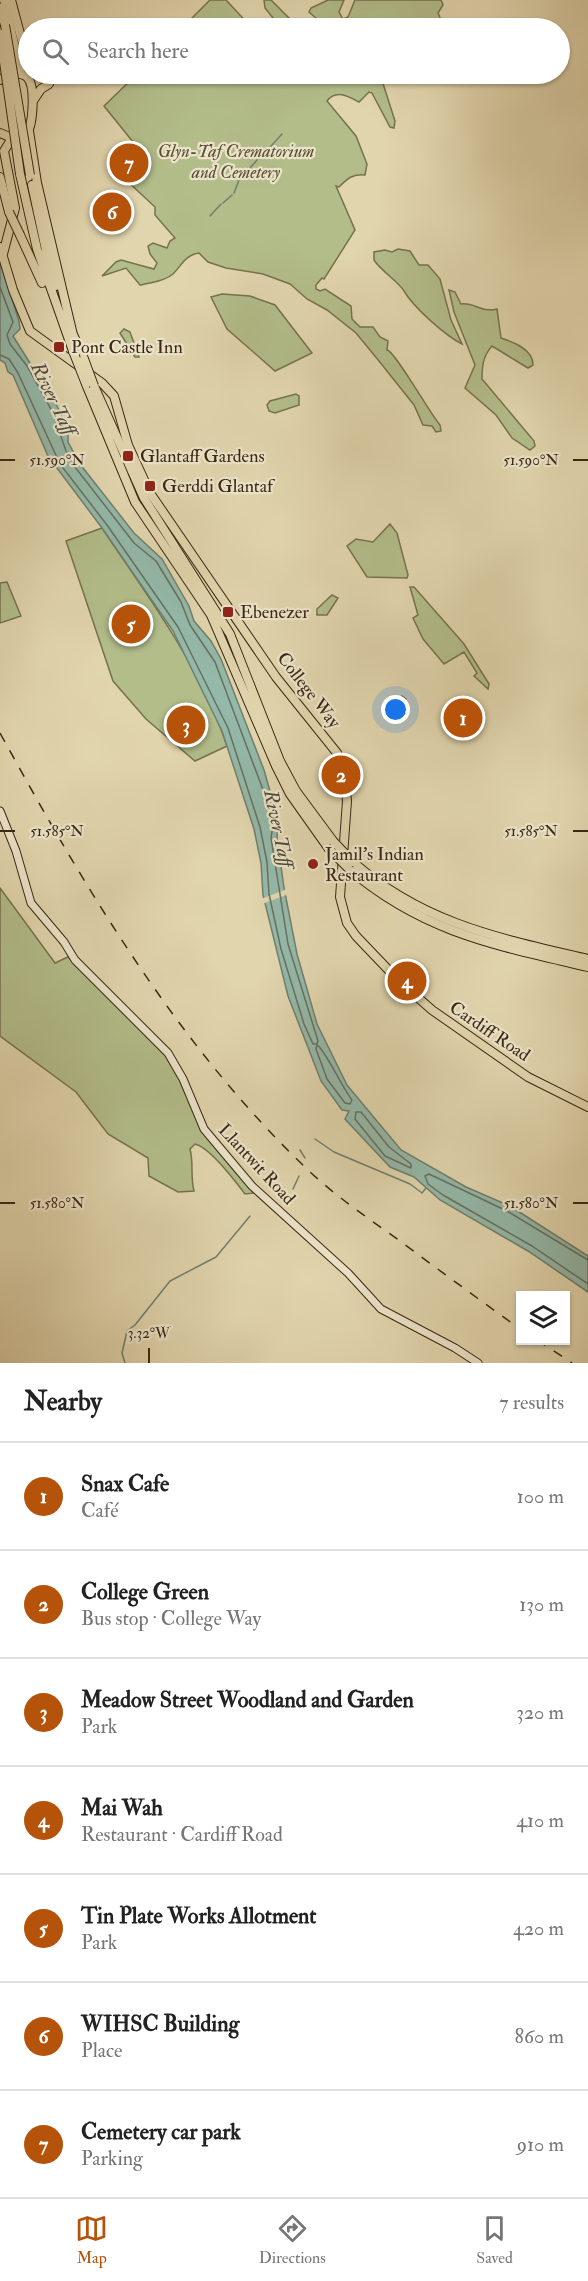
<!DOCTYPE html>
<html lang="en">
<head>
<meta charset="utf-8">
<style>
	body { margin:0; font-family:"IM FELL Double Pica",serif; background:#f2f2f2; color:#222 }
	.controls { position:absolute; right:18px; bottom:18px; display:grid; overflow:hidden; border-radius:0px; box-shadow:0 2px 4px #0004 }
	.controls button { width:54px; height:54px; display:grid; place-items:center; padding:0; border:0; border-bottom:2px solid #e0e0e0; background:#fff; color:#222; font:30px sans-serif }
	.you { position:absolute; left:396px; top:710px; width:21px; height:21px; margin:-15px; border:4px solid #fff; border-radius:50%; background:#1a73e8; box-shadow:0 0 0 9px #1a73e833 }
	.badge { display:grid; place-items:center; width:39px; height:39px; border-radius:50%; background:#b45309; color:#fff; font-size:20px; font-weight:700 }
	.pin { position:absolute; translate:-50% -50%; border:3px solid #fff; box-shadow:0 2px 6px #0006 }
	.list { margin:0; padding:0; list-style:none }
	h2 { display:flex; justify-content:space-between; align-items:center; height:78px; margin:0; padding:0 24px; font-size:26px }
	h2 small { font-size:20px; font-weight:400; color:#767676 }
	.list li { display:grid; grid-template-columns:39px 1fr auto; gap:18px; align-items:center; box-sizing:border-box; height:108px; padding:0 24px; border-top:2px solid #e0e0e0 }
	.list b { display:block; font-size:22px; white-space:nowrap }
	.list p { margin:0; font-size:20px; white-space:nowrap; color:#767676 }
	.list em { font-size:20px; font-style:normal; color:#767676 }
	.icon { flex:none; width:33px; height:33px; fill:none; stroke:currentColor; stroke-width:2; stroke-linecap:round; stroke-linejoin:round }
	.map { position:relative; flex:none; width:588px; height:1363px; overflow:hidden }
	.search { position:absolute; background:#fff; box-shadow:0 2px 4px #0004; left:18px; right:18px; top:18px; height:66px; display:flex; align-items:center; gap:15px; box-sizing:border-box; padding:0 21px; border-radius:33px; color:#767676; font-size:22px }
	.sheet { height:834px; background:#fff }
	nav { display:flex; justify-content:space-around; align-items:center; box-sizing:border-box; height:84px; border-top:2px solid #e0e0e0; background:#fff; font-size:16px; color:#767676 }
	nav a { display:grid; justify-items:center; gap:3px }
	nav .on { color:#b45309 }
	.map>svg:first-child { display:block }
</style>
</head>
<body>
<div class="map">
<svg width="588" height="1363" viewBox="0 0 588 1363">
	<rect width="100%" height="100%" fill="#e1d5ad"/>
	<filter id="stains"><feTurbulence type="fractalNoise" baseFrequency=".00333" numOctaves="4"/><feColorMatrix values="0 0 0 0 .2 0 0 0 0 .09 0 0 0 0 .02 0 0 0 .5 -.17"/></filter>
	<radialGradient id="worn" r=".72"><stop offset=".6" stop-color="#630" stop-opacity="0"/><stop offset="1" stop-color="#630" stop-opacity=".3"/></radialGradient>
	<path fill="#b2bd8a" stroke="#76724f" stroke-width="1.5" d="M210 0H226L252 28H182Z
		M271 0 290 19 303 21 310 28H281L265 8 264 0Z
		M328 0H344L339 12 343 19 348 17 355 0H441L443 5 438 13C441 19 442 22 440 28H425L423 25 417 28H318L317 19 309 12 311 8Z
		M137 74H380L395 121 394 128 390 127 372 93 369 92 359 102C348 96 336 89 327 101L356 136 367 164 365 175C353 173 347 179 339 187L336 186 355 230 324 279 322 278 316 285V289L320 291 325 289 351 306 352 319 360 327H373L380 337 388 341 387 350C395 351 430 414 440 425L441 431 436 432 432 426 423 425 414 405 379 361 356 333 327 310 307 299 290 284 263 274 226 268 208 262 199 253C185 255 182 265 173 274 164 281 151 283 140 285L126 268 102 276 116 262 121 260 154 269 157 263 150 254 148 246 153 243 167 248 170 241 175 238 155 215V207L125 179 142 165 147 167 150 163 104 106Z
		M398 249 410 251 419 265H428L440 279 451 320 462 344C446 336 414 308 404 291 399 282 381 271 374 260V252L385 250 392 252Z
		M449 290 455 292 461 304C475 302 480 313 497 309L501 338C513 342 533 349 533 365L528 368 492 346C483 356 482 366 482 379L534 441 535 446 530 450 512 438 496 415 465 388 475 365 454 312Z
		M222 294 250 296 275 305 312 353 275 371 227 329 211 297Z
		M124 329 130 332 139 357H135L120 333Z
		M296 394 299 396V405L275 413 269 411 267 405 270 401Z
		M390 524 397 533 408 575 407 578 367 577 347 546 356 539 373 542Z
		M102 528C148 597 200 665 227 746L195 761 146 719 113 681 66 541Z
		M7 582 21 616 0 623V583Z
		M410 587H414L464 644 489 684 488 689 474 676 477 673 464 652 444 664 423 639 413 618 418 615Z
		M332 595 338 598 327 615H317V609Z
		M402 696 406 699 387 717 383 709Z
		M0 888 55 963 68 957 165 1055 179 1079 202 1131 254 1193 245 1194C236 1182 209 1147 195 1144L190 1149C194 1164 190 1176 194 1191L178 1192 149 1176 148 1158 108 1134 76 1092 0 1036Z"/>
	<path fill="#94b9aa" stroke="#707f6e" stroke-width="1.5" d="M0 262 19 321 20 329 13 336 57 406 68 430V442L80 464 134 533 162 559 189 606 194 621 211 641 221 659 264 770 278 820 277 837 284 888 297 954 317 1024 347 1085 401 1150 466 1187 510 1206 588 1256V1292L528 1251 440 1200 414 1177 390 1167 345 1119 349 1111 342 1110 321 1081 288 996 263 895 261 863 254 829 222 731 173 631 102 528 48 456 13 375 8 372 5 363 0 360Z"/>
	<path fill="#e1d5ad" d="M287 889 289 894 262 904 261 899Z"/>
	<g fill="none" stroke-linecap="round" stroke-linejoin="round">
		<path stroke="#67705f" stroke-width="1.5" d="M0 287 13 322 7 335 10 344 27 366 52 411 66 451 75 467 134 543 156 561 181 602 190 625 215 662 265 795 273 825 271 838 288 944 318 1041 317 1044H313L304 1024 281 949 269 894 267 862 260 827 228 728 178 627 107 525 60 464 18 373 9 359 0 355
			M317 1045C324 1048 343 1089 352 1100L350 1104 345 1103 327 1079 316 1049Z
			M356 1112H361L389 1147 411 1164V1168L385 1156 355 1119Z
			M588 1260 507 1211 429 1174 425 1176 428 1184 443 1195 532 1246 588 1284"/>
		<path stroke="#707f6e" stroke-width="1.5" d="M261 157 282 134
			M234 193 239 180 258 159
			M223 203 232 195
			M210 216 221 204
			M315 1139 334 1152 410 1184 422 1193 426 1188
			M300 1150 305 1158
			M293 1189 299 1176
			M125 1363 122 1353 127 1331 135 1325 170 1281 216 1257 250 1216"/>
		<defs>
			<path id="secondary" d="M0 811 16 851 31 903 64 942 75 960 168 1053 183 1079 204 1129 252 1186 348 1273 381 1309 455 1348 478 1363"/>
			<path id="primary" d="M11 0 22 41 28 51
				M0 80 9 74C16 73 22 73 27 77 36 86 33 124 27 133L12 138 0 133
				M33 101 41 89 49 84V74
				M0 247 13 290 30 331 102 383 114 396 128 445 150 493 276 677 337 753 344 772 347 801 340 897 347 923 356 936 399 981 432 1010 528 1077 588 1107
				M3 254 15 208 4 151 12 138"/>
			<path id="trunk" d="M4 0 21 74
				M0 8 5 25
				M29 131 37 183 73 335
				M20 174 37 249 73 351
				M0 177 9 212
				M32 185 47 255 56 286
				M20 235 42 283
				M72 332 84 359
				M86 384 135 502 211 615 276 766 290 794 329 849
				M94 386 144 498 230 634 280 761 296 791 333 841
				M353 862C424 924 499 938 588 959
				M350 870C425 933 495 945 588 967"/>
		</defs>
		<use href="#secondary" stroke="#3a2814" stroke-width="9"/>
		<use href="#primary" stroke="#3a2814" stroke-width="10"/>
		<use href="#trunk" stroke="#3a2814" stroke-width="10"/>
		<use href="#secondary" stroke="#ece4ca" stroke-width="7"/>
		<use href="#primary" stroke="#e1d5ad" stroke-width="8"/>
		<use href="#trunk" stroke="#e1d5ad" stroke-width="8"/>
		<path stroke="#3a2814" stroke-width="1.5" stroke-dasharray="10 10" stroke-linecap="butt" d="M0 733C85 888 178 1046 307 1169 335 1196 368 1218 400 1241 440 1271 480 1300 520 1329
			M537 1340 572 1363"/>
		<defs>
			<path id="trunk-bridge" d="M5 25 30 175
				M0 34 20 174
				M9 212 20 235
				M73 351 86 384
				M84 359 94 386
				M333 841 353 862
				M329 849 350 870"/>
		</defs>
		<use href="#trunk-bridge" stroke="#3a2814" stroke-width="10" stroke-linecap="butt"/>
		<use href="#trunk-bridge" stroke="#e1d5ad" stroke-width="8"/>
	</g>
	<path fill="none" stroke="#3a2814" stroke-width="2" d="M0 460H15M573 460H588M0 831H15M573 831H588M0 1203H15M573 1203H588M149 1348V1363"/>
	<g fill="#8f2418" stroke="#ece4ca" stroke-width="2">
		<rect x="53" y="341" width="12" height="12" rx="3"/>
		<rect x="122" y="450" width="12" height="12" rx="3"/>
		<rect x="144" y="480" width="12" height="12" rx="3"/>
		<rect x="222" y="606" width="12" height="12" rx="3"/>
		<circle cx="313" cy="864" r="6"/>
	</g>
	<g text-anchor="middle" stroke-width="4.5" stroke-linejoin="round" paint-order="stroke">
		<g font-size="18" font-style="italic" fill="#584d32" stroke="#ece4ca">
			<text x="236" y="157">Glyn-Taf Crematorium<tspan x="236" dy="21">and Cemetery</tspan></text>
		</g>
		<g font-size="18" fill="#3a2814" stroke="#ece4ca" text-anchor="start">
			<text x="71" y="353">Pont Castle Inn</text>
			<text x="140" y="462">Glantaff Gardens</text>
			<text x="162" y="492">Gerddi Glantaf</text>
			<text x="240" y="618">Ebenezer</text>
			<text x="325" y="860">Jamil's Indian<tspan x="325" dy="21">Restaurant</tspan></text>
		</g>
		<g font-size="18" fill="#3a2814" stroke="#ece4ca">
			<text transform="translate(309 690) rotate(52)" y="6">College Way</text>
			<text transform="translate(490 1031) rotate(34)" y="6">Cardiff Road</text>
			<text transform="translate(257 1164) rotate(47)" y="6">Llantwit Road</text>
		</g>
		<g font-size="20" font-style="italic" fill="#504c3a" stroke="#ece4ca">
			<text transform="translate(54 398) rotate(64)" y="7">River Taff</text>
			<text transform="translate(279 828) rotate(78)" y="7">River Taff</text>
		</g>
	</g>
	<g font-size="15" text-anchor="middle" fill="#3a2814" stroke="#ece4ca" stroke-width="4.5" stroke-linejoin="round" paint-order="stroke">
		<text x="57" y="465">51.590°N</text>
		<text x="531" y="465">51.590°N</text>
		<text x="57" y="836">51.585°N</text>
		<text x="531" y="836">51.585°N</text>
		<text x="57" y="1208">51.580°N</text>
		<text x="531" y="1208">51.580°N</text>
		<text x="149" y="1338">3.32°W</text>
	</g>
	<rect width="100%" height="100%" filter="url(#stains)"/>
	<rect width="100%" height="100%" fill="url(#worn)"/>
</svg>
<div class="controls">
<button><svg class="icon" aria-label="layers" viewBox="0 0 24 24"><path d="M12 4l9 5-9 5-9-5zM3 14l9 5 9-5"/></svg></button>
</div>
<div class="you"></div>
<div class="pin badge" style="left:463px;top:718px">1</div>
<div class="pin badge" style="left:341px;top:775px">2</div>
<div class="pin badge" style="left:186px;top:725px">3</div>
<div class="pin badge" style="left:407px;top:981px">4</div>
<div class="pin badge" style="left:131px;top:624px">5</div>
<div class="pin badge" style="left:112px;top:212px">6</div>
<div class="pin badge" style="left:129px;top:163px">7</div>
<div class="search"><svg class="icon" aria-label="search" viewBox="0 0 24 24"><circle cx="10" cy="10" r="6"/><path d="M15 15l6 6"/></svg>Search here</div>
</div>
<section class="sheet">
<h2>Nearby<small>7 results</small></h2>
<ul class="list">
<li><span class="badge">1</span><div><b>Snax Cafe</b><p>Café</p></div><em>100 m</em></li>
<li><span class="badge">2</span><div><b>College Green</b><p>Bus stop · College Way</p></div><em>130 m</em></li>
<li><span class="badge">3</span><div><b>Meadow Street Woodland and Garden</b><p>Park</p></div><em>320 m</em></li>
<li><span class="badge">4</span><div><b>Mai Wah</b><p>Restaurant · Cardiff Road</p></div><em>410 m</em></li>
<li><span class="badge">5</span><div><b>Tin Plate Works Allotment</b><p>Park</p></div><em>420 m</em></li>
<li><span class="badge">6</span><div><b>WIHSC Building</b><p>Place</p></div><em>860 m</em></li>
<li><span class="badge">7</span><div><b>Cemetery car park</b><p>Parking</p></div><em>910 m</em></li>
</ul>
</section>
<nav>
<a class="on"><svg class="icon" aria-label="map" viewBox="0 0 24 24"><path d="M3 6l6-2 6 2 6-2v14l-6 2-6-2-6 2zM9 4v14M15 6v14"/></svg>Map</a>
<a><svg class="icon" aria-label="directions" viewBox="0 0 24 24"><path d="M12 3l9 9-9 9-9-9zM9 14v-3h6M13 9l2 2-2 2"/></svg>Directions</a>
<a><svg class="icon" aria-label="saved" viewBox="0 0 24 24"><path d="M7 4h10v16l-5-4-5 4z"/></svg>Saved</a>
</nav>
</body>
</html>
